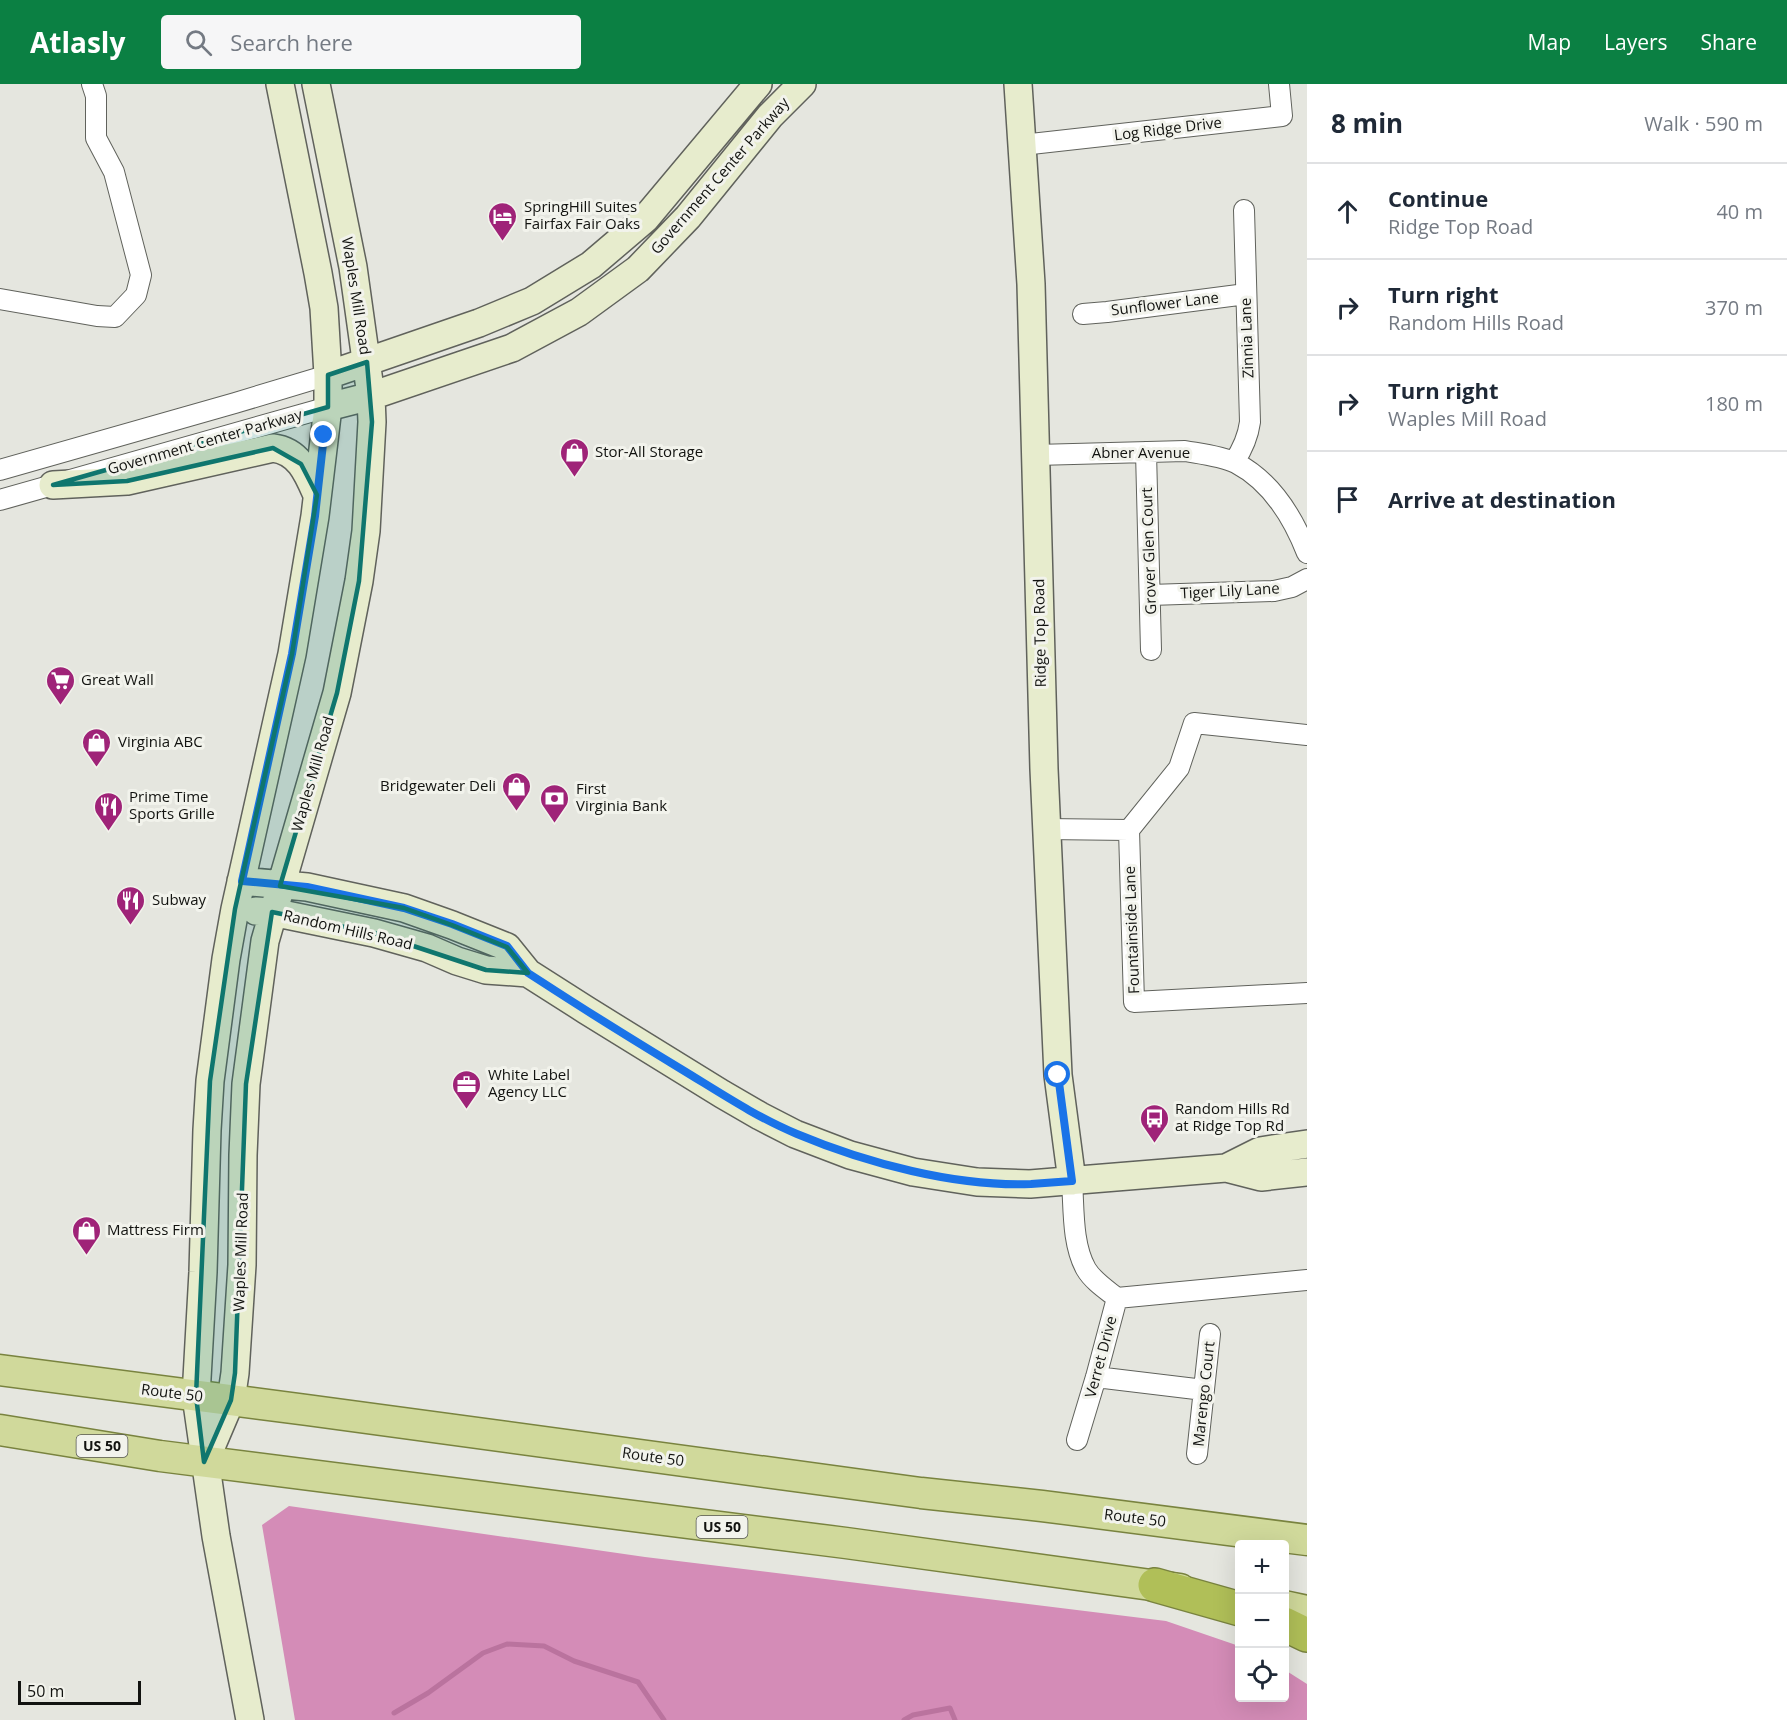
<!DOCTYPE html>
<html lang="en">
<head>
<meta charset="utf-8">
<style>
	body { margin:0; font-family:"Open Sans",sans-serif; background:#f6f6f7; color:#1f2937 }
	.controls { position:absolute; right:18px; bottom:18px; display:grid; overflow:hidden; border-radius:6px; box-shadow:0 6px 24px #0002 }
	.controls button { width:54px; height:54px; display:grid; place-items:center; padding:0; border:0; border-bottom:2px solid #e0e1e3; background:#fff; color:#1f2937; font:30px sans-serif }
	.scale { position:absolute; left:18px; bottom:15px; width:123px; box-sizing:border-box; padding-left:6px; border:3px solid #121310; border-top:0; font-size:16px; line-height:21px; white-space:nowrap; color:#121310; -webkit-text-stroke:4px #f2f3ec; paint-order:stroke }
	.stop { position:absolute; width:18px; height:18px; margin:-14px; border:4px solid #1a73e8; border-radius:50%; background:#fff }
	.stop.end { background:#1a73e8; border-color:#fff; box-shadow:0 2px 6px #0008 }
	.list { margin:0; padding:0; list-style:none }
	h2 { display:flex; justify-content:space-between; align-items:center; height:78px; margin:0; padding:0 24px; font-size:26px }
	h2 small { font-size:20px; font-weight:400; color:#747a83 }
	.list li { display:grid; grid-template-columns:39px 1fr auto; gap:18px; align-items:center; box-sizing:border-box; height:96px; padding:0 24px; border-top:2px solid #e0e1e3 }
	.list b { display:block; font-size:22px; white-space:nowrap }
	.list p { margin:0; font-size:20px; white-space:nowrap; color:#747a83 }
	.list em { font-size:20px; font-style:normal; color:#747a83 }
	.icon { flex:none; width:33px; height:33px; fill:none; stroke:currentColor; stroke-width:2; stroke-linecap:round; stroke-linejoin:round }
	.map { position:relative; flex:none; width:1307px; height:1636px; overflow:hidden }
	header { display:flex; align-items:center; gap:36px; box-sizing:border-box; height:84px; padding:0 30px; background:#0b8043; color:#fff }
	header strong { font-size:28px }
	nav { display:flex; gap:33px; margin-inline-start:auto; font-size:21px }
	.search { width:420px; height:54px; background:#f6f6f7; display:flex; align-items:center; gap:15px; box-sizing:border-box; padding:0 21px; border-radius:6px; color:#747a83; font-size:22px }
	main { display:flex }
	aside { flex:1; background:#fff }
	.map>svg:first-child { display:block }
</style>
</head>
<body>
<header>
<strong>Atlasly</strong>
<div class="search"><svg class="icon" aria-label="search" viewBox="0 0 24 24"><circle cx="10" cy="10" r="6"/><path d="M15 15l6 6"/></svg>Search here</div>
<nav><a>Map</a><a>Layers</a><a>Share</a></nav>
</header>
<main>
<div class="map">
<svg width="1307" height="1636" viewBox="0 0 1307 1636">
	<rect width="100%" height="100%" fill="#e5e6df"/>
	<path fill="#d48cb7" d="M289 1422 645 1473 1166 1537 1239 1562 1240 1614H1284L1285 1586 1307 1600V1636H295L262 1441Z"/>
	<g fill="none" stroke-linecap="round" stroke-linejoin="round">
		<path stroke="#ba739e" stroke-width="5" d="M394 1629 428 1609 483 1569 507 1560 544 1562 574 1577 638 1598 664 1636
			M904 1636 913 1631 950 1624 955 1636"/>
		<defs>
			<path id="street" d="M1022 61 1282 32 1279 0
				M0 215 97 232 115 233 136 211 141 191 114 88 96 54V12L92 0
				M1083 230 1107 228 1246 210
				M1146 368 1151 566
				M1036 371 1185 367C1202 370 1221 372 1236 379 1272 398 1293 433 1307 469
				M1234 378C1242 366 1248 353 1250 338L1244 126
				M0 386 235 319 328 291
				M0 416 328 323
				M1150 511 1274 507 1292 503 1307 495
				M1307 651 1194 639 1179 684 1129 746 1134 918 1307 909
				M1046 745 1129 746
				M1072 1097C1074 1125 1072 1160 1086 1185 1093 1197 1107 1206 1117 1214
				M1117 1214 1307 1196
				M1096 1293 1204 1306
				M1077 1356 1096 1293 1117 1214
				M1197 1370 1210 1250"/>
			<path id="secondary" d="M1018 0 1031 200 1044 685 1058 991 1072 1097
				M328 291 479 239 532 217 591 181 645 135 758 0
				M328 323 371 312 512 264 579 228 638 185 688 133 770 32 802 0
				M53 401 127 397 273 364C299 367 308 390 317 411
				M241 797 307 803 404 824 452 841 507 863 528 889 586 926 722 1010 760 1032 795 1050 850 1071 913 1088 977 1098 1030 1100 1226 1084 1261 1093 1307 1088
				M256 827 272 828 374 849 427 864 457 877 486 886 528 889
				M1226 1084 1260 1067 1307 1060
				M205 1377 231 1316 235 1289 242 1181 243 1071 246 1000 265 857 337 609 359 497 366 447 372 338 371 312 353 183 316 0
				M250 1636 216 1452 196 1312 203 1188 207 1046 210 997 226 875 235 825 292 570 315 432 328 323V291L324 224 318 189 280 0"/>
			<path id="primary" d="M0 1286 307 1326 921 1409 1042 1422 1307 1456
				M0 1346 160 1372 846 1459 1180 1505
				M1284 1522 1307 1527"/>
			<path id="highway" d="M1155 1501 1240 1525
				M1284 1540 1307 1551"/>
		</defs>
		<use href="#street" stroke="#60625c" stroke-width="22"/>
		<use href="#secondary" stroke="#60625c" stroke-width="30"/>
		<use href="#primary" stroke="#79833f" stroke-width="33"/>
		<use href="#highway" stroke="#79833f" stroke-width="36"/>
		<use href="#street" stroke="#fff" stroke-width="20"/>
		<use href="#secondary" stroke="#e7eccd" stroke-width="27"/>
		<use href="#primary" stroke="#d0d99b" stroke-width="30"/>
		<use href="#highway" stroke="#b0bf58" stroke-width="33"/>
	</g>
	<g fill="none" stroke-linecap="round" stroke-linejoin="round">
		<path stroke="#1a73e8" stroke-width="8" d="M324 351 315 432 292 570 242 797 307 803 404 824 452 840 507 862 528 889 542 898C588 928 635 957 681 985 719 1008 756 1033 797 1050 866 1079 956 1103 1031 1100 1045 1099 1058 1098 1072 1097L1058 991"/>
	</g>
	<path fill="#0f766e" fill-opacity="0.2" stroke="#0f766e" stroke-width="4.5" stroke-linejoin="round" d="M367 278 372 338 359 497 337 609 280 802 404 824 452 841 507 863 528 889 486 886 374 849 272 828 246 1000 235 1289 231 1316 204 1378 196 1312 210 997 235 825 292 570 317 411 301 380 273 364 127 397 53 401 328 323V291Z"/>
	<defs>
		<symbol id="hotel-pin" viewBox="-11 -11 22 30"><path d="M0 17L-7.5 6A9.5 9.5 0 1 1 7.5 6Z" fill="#9f2378" stroke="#f2f3ec"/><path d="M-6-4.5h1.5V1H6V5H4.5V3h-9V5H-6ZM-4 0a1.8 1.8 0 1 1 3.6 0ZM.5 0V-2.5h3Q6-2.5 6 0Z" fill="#fff"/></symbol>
		<symbol id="shop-pin" viewBox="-11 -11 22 30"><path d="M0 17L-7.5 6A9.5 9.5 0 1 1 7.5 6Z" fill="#9f2378" stroke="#f2f3ec"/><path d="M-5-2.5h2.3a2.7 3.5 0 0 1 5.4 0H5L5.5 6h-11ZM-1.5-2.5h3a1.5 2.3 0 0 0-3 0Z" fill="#fff"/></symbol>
		<symbol id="supermarket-pin" viewBox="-11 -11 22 30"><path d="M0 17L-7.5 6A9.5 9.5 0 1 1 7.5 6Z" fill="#9f2378" stroke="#f2f3ec"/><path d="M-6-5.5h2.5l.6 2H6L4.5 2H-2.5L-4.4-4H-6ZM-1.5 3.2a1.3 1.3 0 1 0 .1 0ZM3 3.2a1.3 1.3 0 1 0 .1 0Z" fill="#fff"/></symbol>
		<symbol id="bank-pin" viewBox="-11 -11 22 30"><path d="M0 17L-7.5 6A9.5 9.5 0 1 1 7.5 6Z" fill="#9f2378" stroke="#f2f3ec"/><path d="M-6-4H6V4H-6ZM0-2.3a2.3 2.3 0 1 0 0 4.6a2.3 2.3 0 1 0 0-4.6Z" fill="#fff"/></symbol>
		<symbol id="restaurant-pin" viewBox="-11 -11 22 30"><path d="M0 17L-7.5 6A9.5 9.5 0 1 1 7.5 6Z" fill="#9f2378" stroke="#f2f3ec"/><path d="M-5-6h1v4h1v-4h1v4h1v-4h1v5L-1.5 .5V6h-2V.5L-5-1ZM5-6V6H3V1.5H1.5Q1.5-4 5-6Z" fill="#fff"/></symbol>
		<symbol id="office-pin" viewBox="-11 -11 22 30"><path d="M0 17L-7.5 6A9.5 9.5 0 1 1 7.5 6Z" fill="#9f2378" stroke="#f2f3ec"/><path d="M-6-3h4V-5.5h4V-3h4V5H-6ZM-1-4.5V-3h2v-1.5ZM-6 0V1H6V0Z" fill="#fff"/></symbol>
		<symbol id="bus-pin" viewBox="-11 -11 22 30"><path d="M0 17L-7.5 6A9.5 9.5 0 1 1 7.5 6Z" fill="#9f2378" stroke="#f2f3ec"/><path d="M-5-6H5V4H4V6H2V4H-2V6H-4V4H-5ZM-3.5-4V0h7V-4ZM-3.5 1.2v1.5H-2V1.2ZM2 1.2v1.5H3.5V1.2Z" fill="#fff"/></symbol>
	</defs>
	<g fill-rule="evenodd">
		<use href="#hotel-pin" x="486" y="116" width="33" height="45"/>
		<use href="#shop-pin" x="558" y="352" width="33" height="45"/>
		<use href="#supermarket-pin" x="44" y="580" width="33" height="45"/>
		<use href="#shop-pin" x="80" y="642" width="33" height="45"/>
		<use href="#shop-pin" x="500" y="686" width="33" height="45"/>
		<use href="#bank-pin" x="538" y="698" width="33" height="45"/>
		<use href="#restaurant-pin" x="92" y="706" width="33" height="45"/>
		<use href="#restaurant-pin" x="114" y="800" width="33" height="45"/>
		<use href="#office-pin" x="450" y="984" width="33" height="45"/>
		<use href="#bus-pin" x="1138" y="1018" width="33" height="45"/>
		<use href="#shop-pin" x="70" y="1130" width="33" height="45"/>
	</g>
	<g text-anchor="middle" stroke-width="6" stroke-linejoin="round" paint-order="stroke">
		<g fill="#f2f3ec" stroke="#555652" stroke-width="1.5">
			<rect x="76.5" y="1351" width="51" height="22" rx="4.5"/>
			<rect x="696.5" y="1432" width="51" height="22" rx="4.5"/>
		</g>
		<g font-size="14" font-weight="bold" fill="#121310">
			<text x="102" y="1367">US 50</text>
			<text x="722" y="1448">US 50</text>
		</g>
		<g font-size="15" fill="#121310" stroke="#f2f3ec">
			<text transform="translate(1168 45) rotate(-7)" y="5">Log Ridge Drive</text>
			<text transform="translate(720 92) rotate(-49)" y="5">Government Center Parkway</text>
			<text transform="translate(356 212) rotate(81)" y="5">Waples Mill Road</text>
			<text transform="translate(1165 220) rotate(-7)" y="5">Sunflower Lane</text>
			<text transform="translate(1247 254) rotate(-92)" y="5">Zinnia Lane</text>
			<text transform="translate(205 358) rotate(-16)" y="5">Government Center Parkway</text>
			<text x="1141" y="374">Abner Avenue</text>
			<text transform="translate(1149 467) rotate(-92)" y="5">Grover Glen Court</text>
			<text transform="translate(1230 507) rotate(-3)" y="5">Tiger Lily Lane</text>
			<text transform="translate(1040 549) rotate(-91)" y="5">Ridge Top Road</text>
			<text transform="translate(313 690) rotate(-74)" y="5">Waples Mill Road</text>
			<text transform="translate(348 846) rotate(13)" y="5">Random Hills Road</text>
			<text transform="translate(1132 846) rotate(-92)" y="5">Fountainside Lane</text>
			<text transform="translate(241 1168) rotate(-88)" y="5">Waples Mill Road</text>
			<text transform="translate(1101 1273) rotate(-75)" y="5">Verret Drive</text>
			<text transform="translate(172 1309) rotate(7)" y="5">Route 50</text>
			<text transform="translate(1204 1310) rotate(-84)" y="5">Marengo Court</text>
			<text transform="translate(653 1373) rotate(8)" y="5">Route 50</text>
			<text transform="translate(1135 1434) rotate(7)" y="5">Route 50</text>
		</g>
		<g font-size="15" fill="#121310" stroke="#f2f3ec" text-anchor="start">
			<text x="524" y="128">SpringHill Suites<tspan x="524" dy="17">Fairfax Fair Oaks</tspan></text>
			<text x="595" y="373">Stor-All Storage</text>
			<text x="81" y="601">Great Wall</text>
			<text x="118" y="663">Virginia ABC</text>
			<text x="496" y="707" text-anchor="end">Bridgewater Deli</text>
			<text x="576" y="710">First<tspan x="576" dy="17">Virginia Bank</tspan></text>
			<text x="129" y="718">Prime Time<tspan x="129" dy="17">Sports Grille</tspan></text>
			<text x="152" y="821">Subway</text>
			<text x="488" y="996">White Label<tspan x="488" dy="17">Agency LLC</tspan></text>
			<text x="1175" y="1030">Random Hills Rd<tspan x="1175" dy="17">at Ridge Top Rd</tspan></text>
			<text x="107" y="1151">Mattress Firm</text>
		</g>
	</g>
</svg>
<div class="controls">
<button>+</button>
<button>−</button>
<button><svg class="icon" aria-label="locate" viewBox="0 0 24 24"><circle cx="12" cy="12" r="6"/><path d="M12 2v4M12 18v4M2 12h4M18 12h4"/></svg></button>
</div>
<div class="scale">50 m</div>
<div class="stop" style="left:1058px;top:991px"></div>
<div class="stop end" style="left:324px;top:351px"></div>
</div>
<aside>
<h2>8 min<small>Walk · 590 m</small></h2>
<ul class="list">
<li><svg class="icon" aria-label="ahead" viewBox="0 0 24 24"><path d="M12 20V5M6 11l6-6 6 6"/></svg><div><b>Continue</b><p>Ridge Top Road</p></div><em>40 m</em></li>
<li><svg class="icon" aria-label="right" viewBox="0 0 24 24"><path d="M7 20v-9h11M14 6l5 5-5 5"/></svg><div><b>Turn right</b><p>Random Hills Road</p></div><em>370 m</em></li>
<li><svg class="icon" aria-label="right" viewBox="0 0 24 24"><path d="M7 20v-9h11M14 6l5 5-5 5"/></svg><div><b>Turn right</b><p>Waples Mill Road</p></div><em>180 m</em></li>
<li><svg class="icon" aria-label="arrive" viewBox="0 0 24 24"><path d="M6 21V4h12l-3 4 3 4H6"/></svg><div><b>Arrive at destination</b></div></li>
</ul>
</aside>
</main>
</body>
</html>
